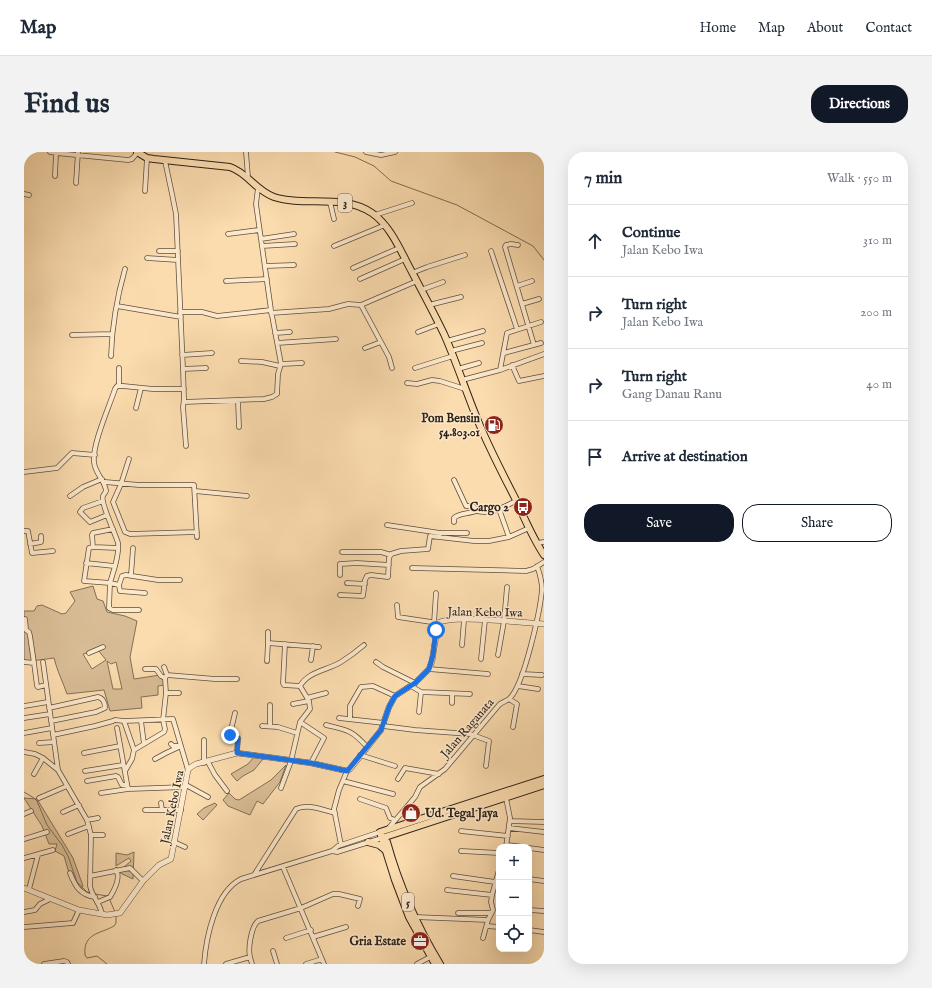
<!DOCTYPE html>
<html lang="en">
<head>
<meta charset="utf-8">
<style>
	body { margin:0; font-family:"IM FELL English",serif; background:#f2f2f3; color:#1f2937 }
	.controls { position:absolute; right:12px; bottom:12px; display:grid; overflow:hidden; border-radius:8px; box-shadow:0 4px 16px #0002 }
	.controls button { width:36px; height:36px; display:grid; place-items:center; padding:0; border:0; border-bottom:1px solid #e0e1e3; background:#fff; color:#1f2937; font:20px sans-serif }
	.stop { position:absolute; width:12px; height:12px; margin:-9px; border:3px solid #1a73e8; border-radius:50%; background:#fff }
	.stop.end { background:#1a73e8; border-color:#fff; box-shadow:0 1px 4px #0008 }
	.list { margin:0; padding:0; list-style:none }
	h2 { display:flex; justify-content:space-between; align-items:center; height:52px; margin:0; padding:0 16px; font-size:17px }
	h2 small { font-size:13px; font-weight:400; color:#747a83 }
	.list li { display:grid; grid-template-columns:26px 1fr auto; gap:12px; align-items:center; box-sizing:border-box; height:72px; padding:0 16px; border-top:1px solid #e0e1e3 }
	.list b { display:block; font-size:15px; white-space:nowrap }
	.list p { margin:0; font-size:13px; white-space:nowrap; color:#747a83 }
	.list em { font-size:13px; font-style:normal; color:#747a83 }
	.actions { display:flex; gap:8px; padding:12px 16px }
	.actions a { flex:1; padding:9px 0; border:1px solid #111827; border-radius:16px; text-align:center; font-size:14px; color:#111827 }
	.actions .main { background:#111827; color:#fff }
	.icon { flex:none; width:22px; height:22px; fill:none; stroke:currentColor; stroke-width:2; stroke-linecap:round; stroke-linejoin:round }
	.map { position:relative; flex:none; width:520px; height:812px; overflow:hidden; border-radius:16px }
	header { display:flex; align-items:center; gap:24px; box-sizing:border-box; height:56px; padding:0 20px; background:#fff; border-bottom:1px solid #e0e1e3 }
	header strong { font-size:19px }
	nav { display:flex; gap:22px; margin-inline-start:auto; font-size:14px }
	.intro { display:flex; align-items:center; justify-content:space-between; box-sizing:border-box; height:96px; padding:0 24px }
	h1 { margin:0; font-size:28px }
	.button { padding:10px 18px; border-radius:16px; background:#111827; color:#fff; font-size:14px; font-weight:700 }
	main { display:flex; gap:24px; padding:0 24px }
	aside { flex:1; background:#fff; border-radius:16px; box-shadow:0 4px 16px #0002 }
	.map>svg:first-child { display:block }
</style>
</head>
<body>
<header>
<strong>Map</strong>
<nav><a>Home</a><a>Map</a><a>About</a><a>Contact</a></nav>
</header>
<div class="intro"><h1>Find us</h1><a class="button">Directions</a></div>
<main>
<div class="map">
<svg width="520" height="812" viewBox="0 0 520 812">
	<rect width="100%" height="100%" fill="#fbdcaf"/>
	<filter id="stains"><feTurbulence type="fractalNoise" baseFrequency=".005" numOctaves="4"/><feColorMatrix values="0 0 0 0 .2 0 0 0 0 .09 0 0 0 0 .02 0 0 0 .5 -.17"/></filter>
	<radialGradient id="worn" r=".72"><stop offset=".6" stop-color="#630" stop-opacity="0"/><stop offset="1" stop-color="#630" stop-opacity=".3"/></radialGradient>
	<path fill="#d8bc95" stroke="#826f56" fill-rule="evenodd" d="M69 434 73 447 79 449 83 460 101 464 113 469 106 505 110 527 136 523H142L141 533 134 534V543L117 545 118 556 86 559 80 538 43 542C39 530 33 519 30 506L0 510V459H10L13 454 18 453 38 462 42 461 51 449 46 440ZM74 498 82 508 68 517 59 502ZM83 509 87 512 92 510 98 537H89Z
		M230 605 239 607 230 618 219 624 213 629 207 622 224 612Z
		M262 613 256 630 239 652 233 649 226 663 204 654 199 648 205 641 211 647 215 648 247 628Z
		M0 646 13 647 49 706 59 734 57 738 45 721 40 704 31 699 33 692H25L18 674Z
		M191 651 193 653 179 668 173 662 180 656Z
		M110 700 109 727 94 720 107 709 105 706 92 714V701L103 703Z"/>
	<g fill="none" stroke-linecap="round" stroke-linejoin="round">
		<path stroke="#7f6c54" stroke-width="1" d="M311 0 331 5 350 14 367 29 433 53 509 94 520 108
			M0 640 10 646 13 649 23 673 38 693 44 704 53 730 63 740 67 741
			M71 742 83 744
			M85 746 91 760
			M83 812 73 804 63 806 61 803C59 781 76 782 90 774L92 771V763"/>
		<defs>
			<path id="minor" d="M26 0 32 1 31 24
				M32 0V1L104 8 108 7 114 0
				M222 0 224 25
				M342 0 357 3 371 0
				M141 9 148 42 152 62 159 217 160 247 159 255 162 294
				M52 31 54 0
				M121 39 123 6
				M0 42 5 43
				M306 50 310 67
				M351 63 388 51
				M204 82 235 78
				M237 87 270 82
				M494 93 487 92 482 93 481 95 510 193
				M238 94 271 92
				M310 94 361 73
				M135 99H154
				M467 99 493 177
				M123 106 154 108
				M241 114 270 113
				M329 116 375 96
				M388 121 403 115 441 103
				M336 127 381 107
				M202 129 243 127
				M493 134 508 129
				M397 138 419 130
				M498 152 515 147
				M337 153 365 205 368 216
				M405 153 437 145
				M93 154 157 165
				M156 160H178L193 164 247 158
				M247 161 305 157 324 152 337 153 393 129
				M394 180 415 172
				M251 181 266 180
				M48 183 88 182
				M423 189 459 179
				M253 191 312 187
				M341 196 357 190
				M427 199 458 191
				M480 201 517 191
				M158 203 188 201
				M87 204C88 174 93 145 101 117
				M217 209 238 210 256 214
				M257 212 278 211
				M488 213 495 229 520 224
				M95 216V234
				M391 216 429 204
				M159 217 182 216
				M434 217 455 211
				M476 218 483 181 517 170
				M438 228 476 218 520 202
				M383 231 393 232 408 228 416 229 441 237
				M214 249 215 275
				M160 250 240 247 248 245 253 242 254 222 257 212 247 158 232 52 234 36
				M112 256 117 236
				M105 307 97 332 89 350 101 380 106 382 173 380
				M0 320 33 316 48 301 71 303
				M430 328 442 354H449L453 359C468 363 479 355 492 349
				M81 330 115 333H170L173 385
				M171 339 223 344
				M46 344 59 335 78 327
				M79 349 59 356 56 360 66 370 83 363
				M475 357 485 385
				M430 370V366C435 361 445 362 452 359
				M363 373 416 381 415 384
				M0 379H4L8 401 29 399
				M416 381H443
				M513 391 520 390
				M6 392 17 390V384
				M69 395 68 383 69 381 89 377
				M94 396 69 395 65 396 60 429 86 431C89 420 96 403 94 391 92 383 76 350 79 344 80 342 81 341 82 339 81 328 71 322 70 310 68 293 85 255 91 237L93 234H99L129 237H160
				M318 400H357L367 403
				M62 411 90 414
				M388 416 502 419 509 417 520 410
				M107 423 109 396
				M316 423V412L333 411 365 413
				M323 431 341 432
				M95 433 96 439 121 441
				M316 443 339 444 341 428 343 424 347 423 364 425 365 406 367 402 377 399 404 397 406 384 450 389H465L485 385 505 376
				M373 453 374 465 414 471
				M115 458H89L85 456 86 431 95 433 98 424 102 423 134 428H156
				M1 467 2 478 5 480 6 484 10 511
				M410 471 412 441
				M244 480V491
				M261 492 259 531 260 533 276 534
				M438 493 440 468
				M65 501 79 495
				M474 503 480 469 483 435
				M457 507 461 468
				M287 508 289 494
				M243 509 244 491 295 495
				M0 510 10 511 13 534 14 535 22 533
				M19 510 34 618
				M352 510 359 515 391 531
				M140 515 143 523
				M121 517H132L137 524 141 526 142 541
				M405 517 464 522
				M498 522 518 523
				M141 526 143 523 191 527H213
				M276 534C285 519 302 519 317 510 325 505 333 499 340 493
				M387 534 397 540 446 542
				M494 534 514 537
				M283 546 302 541
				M485 547 493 552 489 575
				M428 551V542
				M269 552 285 549
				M246 553V573
				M0 554 24 550
				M25 556 74 545C79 546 81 551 81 556L72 560 27 569
				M395 560 397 540
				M211 561 206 582 207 584 214 586 213 601
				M0 566 26 562
				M315 566 360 571
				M326 567V554L337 535 349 534 371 544
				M91 568 100 569 110 598 108 607 101 619
				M100 569 149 567 164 618
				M117 569 120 592
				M276 570 300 586 287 611
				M302 573C323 578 328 578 343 595
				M238 574 254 575 273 581
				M359 574 391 578 446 582 465 589 462 614
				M93 576 104 637 161 635
				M0 581 28 576
				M29 583 71 574 89 569
				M180 588V611
				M15 591 30 590
				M147 592 149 594H154
				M110 598 140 580 141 577 139 568 142 541H155
				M0 600 11 602 19 606 34 618 63 668 67 683 66 734C68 745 76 751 78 762
				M60 601 96 594
				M336 603 371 614
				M131 607 142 601 157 594
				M184 610 191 623 203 639
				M61 619 99 613
				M10 622 19 606
				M374 627 381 616 415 622
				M63 629 92 624 94 625 98 633H103
				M319 629 369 642
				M162 633 184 645
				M257 636 267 609 276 570 286 557 285 549 276 534
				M77 641 104 637
				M15 646 43 634
				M336 647 362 656 366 666 371 668
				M137 651 138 658
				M121 658H157
				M39 660 55 653
				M0 662 7 659
				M63 668 74 666
				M486 669 520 670
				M485 676 520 680
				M363 678 391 645 396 635 421 617 475 553C478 550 483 549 485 547 500 534 516 459 518 438 518 430 516 422 513 414
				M437 679 484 684
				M44 682 65 674
				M67 683H79
				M0 687 23 680
				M150 690 161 695
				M317 693 310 657 315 638 323 619
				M483 693 499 695
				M482 695 486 666 482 646
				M505 696 520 698
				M308 699 314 694 356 680
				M437 699 475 701
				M0 706 29 698
				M259 715 300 812
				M46 721C51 734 56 743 71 745
				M230 723 272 657C283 651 299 658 311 661
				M66 724 106 716 119 729
				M429 724 471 730
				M505 727 520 729
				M5 737 14 703
				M423 738 468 743
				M74 750 86 745C91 737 97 726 92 718
				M505 758 520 759
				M0 760 11 758 16 752 26 747
				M434 761H467
				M391 765 464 768
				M463 774 475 775
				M0 775 49 771 55 758
				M505 778 520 780
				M289 785 322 775
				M262 786 287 778
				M459 786 464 768 469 758 467 750 468 743 475 718
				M249 799 253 812
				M226 805C224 796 227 775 234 769L277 756 309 742H315L336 747 334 754
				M20 812 40 809 43 810 44 812
				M180 812C182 786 191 740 217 727L308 699 313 700 358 686
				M202 812 226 805 228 812
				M282 812 298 807
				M393 812 408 804"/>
			<path id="tertiary" d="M0 736 55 758 83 763 96 761 119 729 135 713 147 707 164 618 167 615 172 612 213 601 287 611 323 619 326 617 357 578 365 555 371 544 391 531 405 517 408 509 414 471C429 462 499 471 520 472"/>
			<path id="trunk" d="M113 0 123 6 130 7 206 15C224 21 232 39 250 45 281 55 319 41 348 61 367 74 377 100 388 120 399 141 410 161 420 182 432 209 441 237 452 264 463 292 477 319 491 346 500 365 508 385 520 403
				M358 686 520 633
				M344 690 355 693 361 698
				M363 690C375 733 393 774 416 812
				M411 812 385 765 371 728 356 680 520 627"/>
		</defs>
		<use href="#minor" stroke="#60503e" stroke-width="5.5"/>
		<use href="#tertiary" stroke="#60503e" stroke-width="6"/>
		<use href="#trunk" stroke="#2d2218" stroke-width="8"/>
		<use href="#minor" stroke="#fce8cb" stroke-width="4"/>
		<use href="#tertiary" stroke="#fce8cb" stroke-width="5"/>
		<use href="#trunk" stroke="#fbdcaf" stroke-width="6"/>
	</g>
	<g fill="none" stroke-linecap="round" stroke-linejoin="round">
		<path stroke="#1a73e8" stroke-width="5" d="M206 583 214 586 213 601 287 611 323 619 324 618 357 578 365 555 371 544 391 531 405 517 409 503 412 478"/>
	</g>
	<defs>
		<symbol id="fuel-disc" viewBox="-11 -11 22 22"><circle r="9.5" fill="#8f2418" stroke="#fce8cb"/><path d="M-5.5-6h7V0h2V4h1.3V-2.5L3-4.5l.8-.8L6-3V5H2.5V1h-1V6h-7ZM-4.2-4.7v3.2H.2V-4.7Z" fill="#fff"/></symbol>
		<symbol id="bus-disc" viewBox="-11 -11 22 22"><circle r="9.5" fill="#8f2418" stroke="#fce8cb"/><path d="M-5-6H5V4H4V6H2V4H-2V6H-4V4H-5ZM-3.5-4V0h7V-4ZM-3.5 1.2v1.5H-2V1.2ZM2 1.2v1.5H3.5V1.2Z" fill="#fff"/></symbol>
		<symbol id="shop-disc" viewBox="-11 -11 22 22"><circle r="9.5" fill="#8f2418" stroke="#fce8cb"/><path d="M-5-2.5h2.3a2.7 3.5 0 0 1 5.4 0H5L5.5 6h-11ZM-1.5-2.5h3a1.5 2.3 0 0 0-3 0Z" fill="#fff"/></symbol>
		<symbol id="office-disc" viewBox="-11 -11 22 22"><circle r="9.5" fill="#8f2418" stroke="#fce8cb"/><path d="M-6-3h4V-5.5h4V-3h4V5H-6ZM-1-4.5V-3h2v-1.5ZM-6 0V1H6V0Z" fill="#fff"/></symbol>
	</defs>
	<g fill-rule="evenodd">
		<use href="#fuel-disc" x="459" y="262" width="22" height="22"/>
		<use href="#bus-disc" x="488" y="344" width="22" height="22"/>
		<use href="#shop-disc" x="376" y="650" width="22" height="22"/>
		<use href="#office-disc" x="385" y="778" width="22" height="22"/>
	</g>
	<g text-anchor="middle" stroke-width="3" stroke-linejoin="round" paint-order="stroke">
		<g fill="#fce8cb" stroke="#6b5d4e" stroke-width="1">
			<rect x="314" y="42" width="14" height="18" rx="3"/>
			<rect x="378" y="741" width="12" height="18" rx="3"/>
		</g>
		<g font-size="11" font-weight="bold" fill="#2d2218">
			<text x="321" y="55">3</text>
			<text x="384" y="754">5</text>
		</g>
		<g font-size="12" font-weight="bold" fill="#2d2218" stroke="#fce8cb" text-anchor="end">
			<text x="456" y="270">Pom Bensin<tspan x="456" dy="14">54.803.01</tspan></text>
			<text x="485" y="359">Cargo 2</text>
			<text x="401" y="665" text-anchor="start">Ud. Tegal Jaya</text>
			<text x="382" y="793">Gria Estate</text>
		</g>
		<g font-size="12" fill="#2d2218" stroke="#fce8cb">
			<text transform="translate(461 460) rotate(1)" y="4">Jalan Kebo Iwa</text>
			<text transform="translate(443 576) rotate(-49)" y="4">Jalan Raganata</text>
			<text transform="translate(148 655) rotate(-78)" y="4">Jalan Kebo Iwa</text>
		</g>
	</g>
	<rect width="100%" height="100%" filter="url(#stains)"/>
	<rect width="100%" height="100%" fill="url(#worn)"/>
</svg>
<div class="controls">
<button>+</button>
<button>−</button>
<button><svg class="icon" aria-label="locate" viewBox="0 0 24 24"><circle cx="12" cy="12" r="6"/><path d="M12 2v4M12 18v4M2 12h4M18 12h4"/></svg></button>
</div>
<div class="stop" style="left:412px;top:478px"></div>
<div class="stop end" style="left:206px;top:583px"></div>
</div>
<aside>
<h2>7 min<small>Walk · 550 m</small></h2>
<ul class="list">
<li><svg class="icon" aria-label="ahead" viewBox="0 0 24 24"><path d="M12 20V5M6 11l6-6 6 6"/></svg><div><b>Continue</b><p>Jalan Kebo Iwa</p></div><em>310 m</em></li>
<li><svg class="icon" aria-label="right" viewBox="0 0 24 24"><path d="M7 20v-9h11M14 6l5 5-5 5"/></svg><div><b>Turn right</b><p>Jalan Kebo Iwa</p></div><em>200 m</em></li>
<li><svg class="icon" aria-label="right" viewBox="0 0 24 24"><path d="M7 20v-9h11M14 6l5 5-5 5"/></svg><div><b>Turn right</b><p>Gang Danau Ranu</p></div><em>40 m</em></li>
<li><svg class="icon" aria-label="arrive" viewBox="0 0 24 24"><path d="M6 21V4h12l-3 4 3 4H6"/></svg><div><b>Arrive at destination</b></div></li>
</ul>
<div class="actions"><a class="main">Save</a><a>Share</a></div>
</aside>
</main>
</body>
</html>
